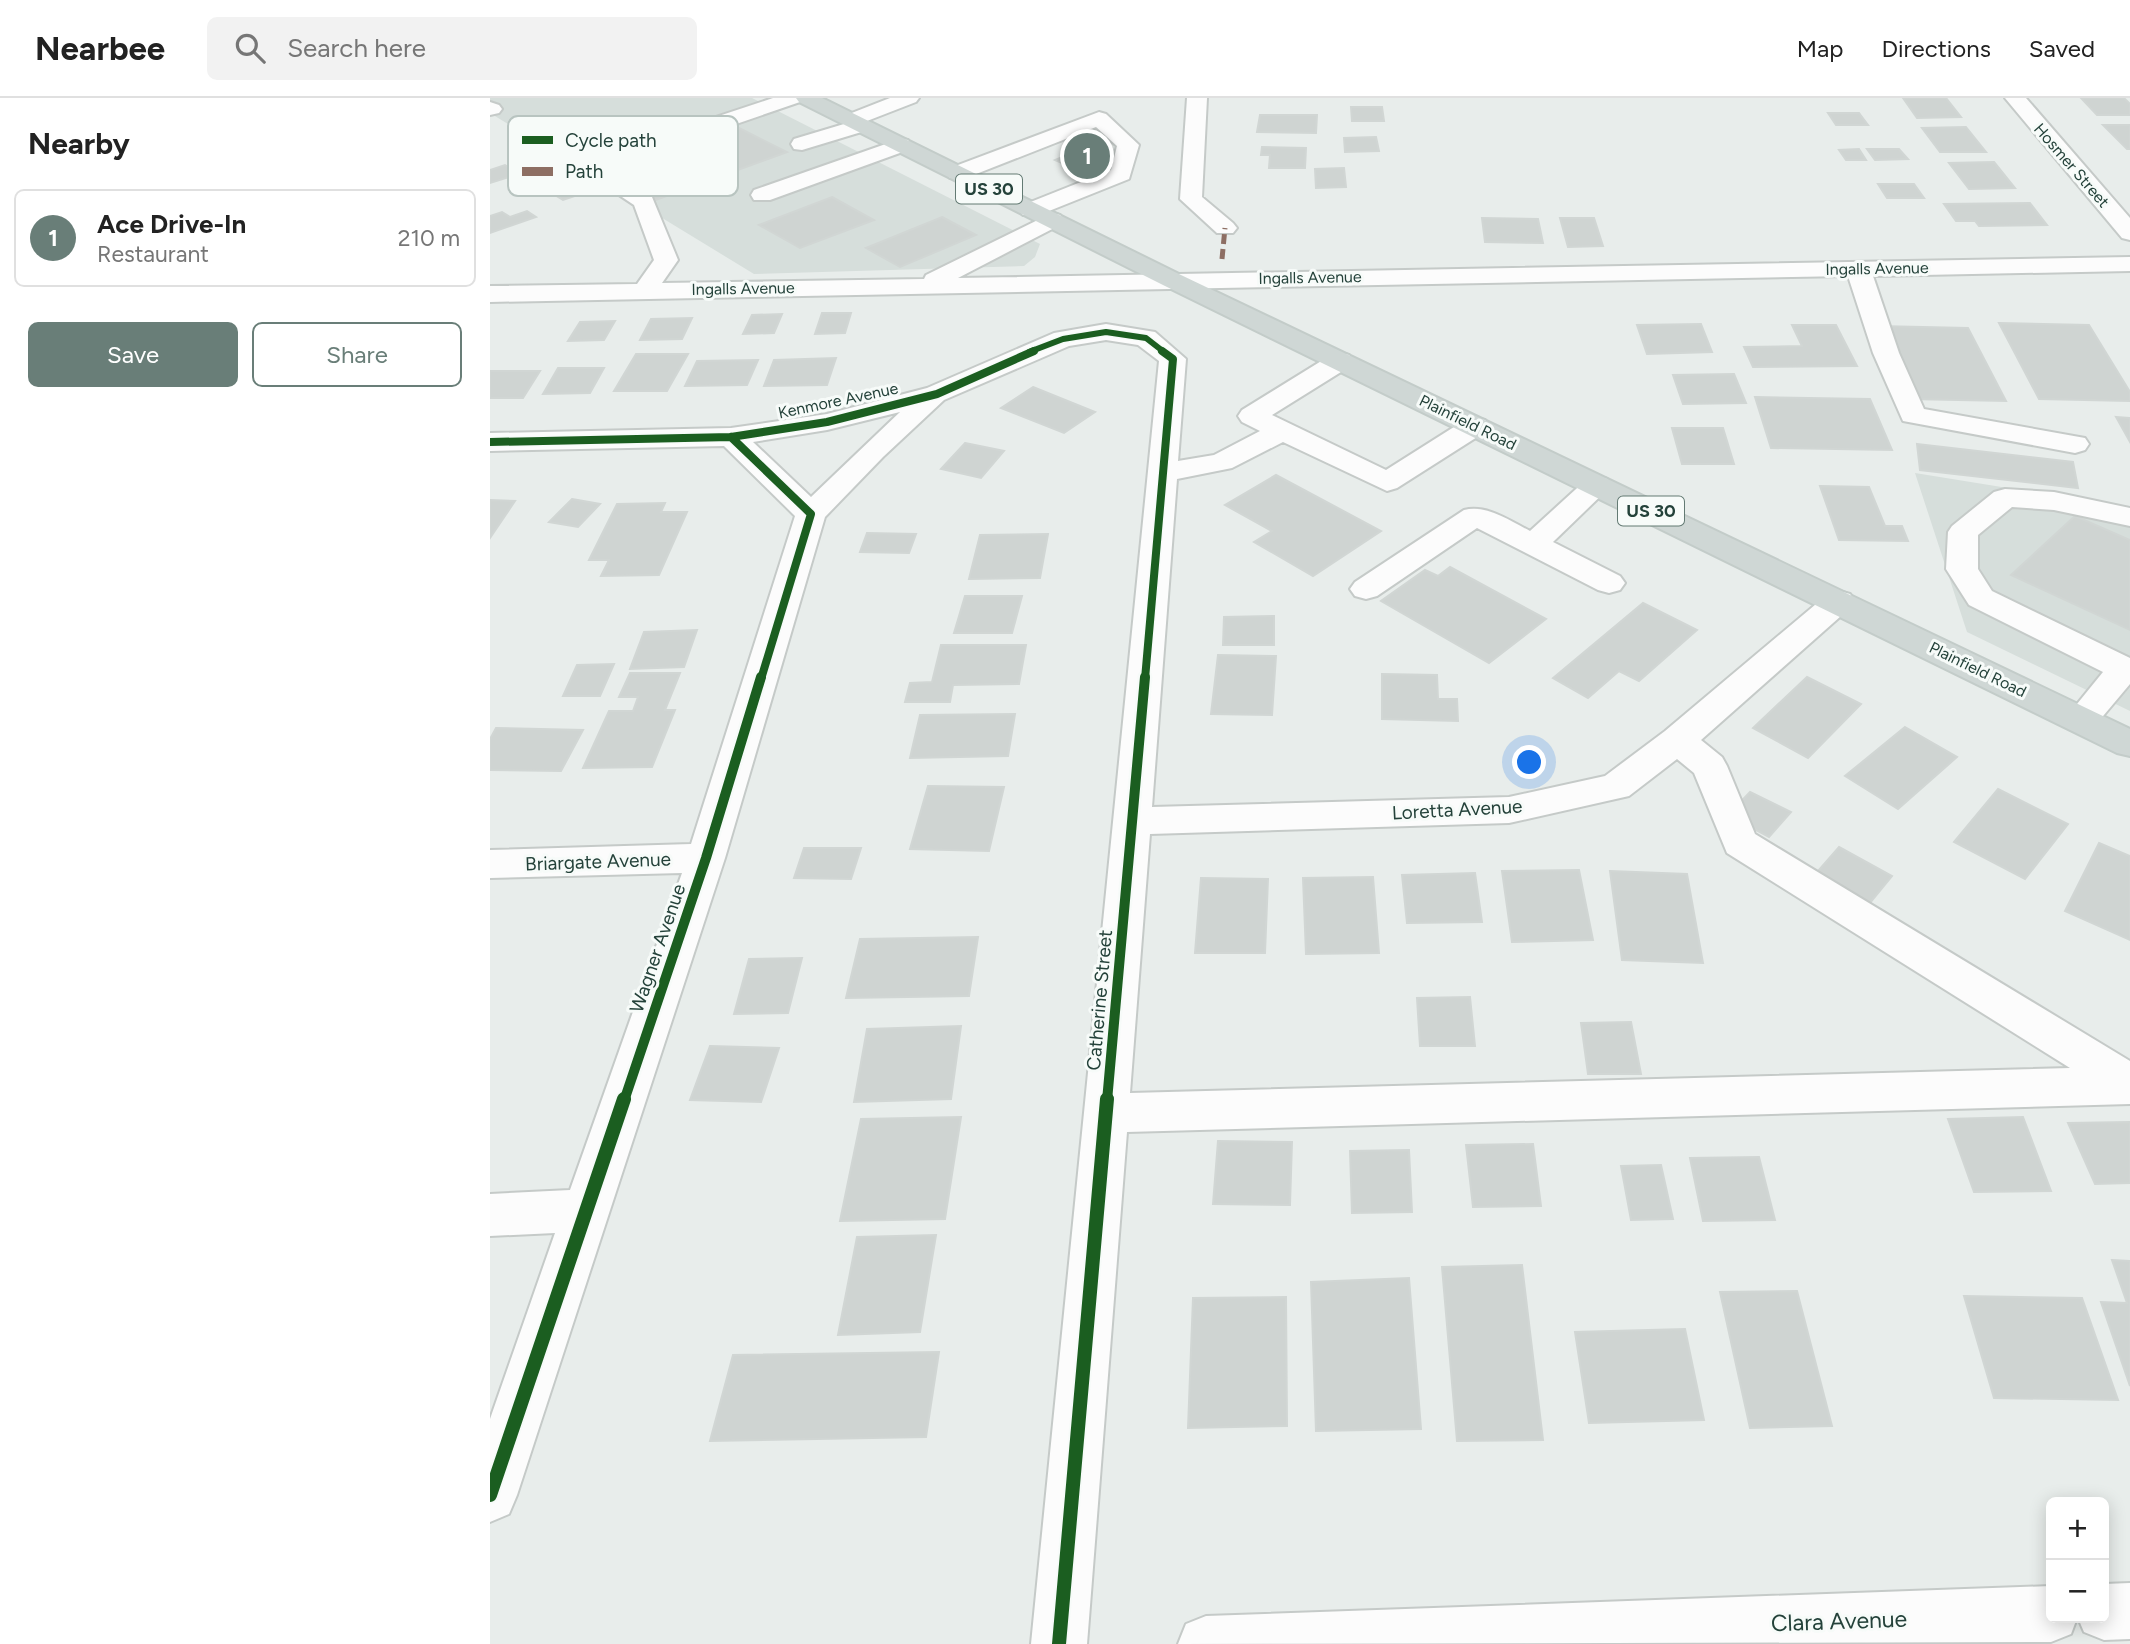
<!DOCTYPE html>
<html lang="en">
<head>
<meta charset="utf-8">
<style>
	body { margin:0; font-family:Figtree,sans-serif; background:#f2f2f2; color:#222 }
	.controls { position:absolute; right:21px; bottom:21px; display:grid; overflow:hidden; border-radius:10px; box-shadow:0 4px 18px #0003 }
	.controls button { width:63px; height:63px; display:grid; place-items:center; padding:0; border:0; border-bottom:2px solid #e0e0e0; background:#fff; color:#222; font:35px sans-serif }
	.you { position:absolute; left:1040px; top:665px; width:24px; height:24px; margin:-18px; border:5px solid #fff; border-radius:50%; background:#1a73e8; box-shadow:0 0 0 10px #1a73e833 }
	.badge { display:grid; place-items:center; width:46px; height:46px; border-radius:50%; background:#697e78; color:#fff; font-size:23px; font-weight:700 }
	.pin { position:absolute; translate:-50% -50%; border:4px solid #fff; box-shadow:0 2px 7px #0006 }
	.list { margin:0; padding:0; list-style:none }
	h2 { display:flex; justify-content:space-between; align-items:center; height:91px; margin:0; padding:0 28px; font-size:30px }
	h2 small { font-size:23px; font-weight:400; color:#767676 }
	.list li { display:grid; grid-template-columns:46px 1fr auto; gap:21px; align-items:center; box-sizing:border-box; height:98px; margin:0 14px 14px; padding:0 14px; border:2px solid #e0e0e0; border-radius:10px }
	.list b { display:block; font-size:26px; white-space:nowrap }
	.list p { margin:0; font-size:23px; white-space:nowrap; color:#767676 }
	.list em { font-size:23px; font-style:normal; color:#767676 }
	.actions { display:flex; gap:14px; padding:21px 28px }
	.actions a { flex:1; padding:16px 0; border:2px solid #697e78; border-radius:10px; text-align:center; font-size:24px; color:#697e78 }
	.actions .main { background:#697e78; color:#fff }
	.icon { flex:none; width:38px; height:38px; fill:none; stroke:currentColor; stroke-width:2; stroke-linecap:round; stroke-linejoin:round }
	.map { position:relative; flex:none; width:1640px; height:1546px; overflow:hidden }
	header { display:flex; align-items:center; gap:42px; box-sizing:border-box; height:98px; padding:0 35px; background:#fff; border-bottom:2px solid #e0e0e0 }
	header strong { font-size:33px }
	nav { display:flex; gap:38px; margin-inline-start:auto; font-size:24px }
	.search { width:490px; height:63px; background:#f2f2f2; display:flex; align-items:center; gap:18px; box-sizing:border-box; padding:0 24px; border-radius:10px; color:#767676; font-size:26px }
	main { display:flex }
	aside { flex:1; background:#fff }
	.map>svg:first-child { display:block }
</style>
</head>
<body>
<header>
<strong>Nearbee</strong>
<div class="search"><svg class="icon" aria-label="search" viewBox="0 0 24 24"><circle cx="10" cy="10" r="6"/><path d="M15 15l6 6"/></svg>Search here</div>
<nav><a>Map</a><a>Directions</a><a>Saved</a></nav>
</header>
<main>
<aside>
<h2>Nearby<small></small></h2>
<ul class="list">
<li><span class="badge">1</span><div><b>Ace Drive-In</b><p>Restaurant</p></div><em>210 m</em></li>
</ul>
<div class="actions"><a class="main">Save</a><a>Share</a></div>
</aside>
<div class="map">
<svg width="1640" height="1546" viewBox="0 0 1640 1546">
	<rect width="100%" height="100%" fill="#e8edeb"/>
	<path fill="#d6dedb" d="M0 0H262L550 146 545 159 534 168 264 176 0 15Z
		M1425 375 1640 410V613L1477 534Z"/>
	<path fill="#cfd4d2" stroke="#d1d6d4" stroke-width="2" d="M1413 0H1456L1471 19 1427 20Z
		M1591 0H1634L1640 6V17H1607Z
		M861 9H892L894 23H862Z
		M1338 15H1369L1378 27H1346Z
		M770 17H827L826 35 767 34Z
		M1613 27H1640V51H1637Z
		M1476 29 1496 54H1450L1432 30Z
		M249 30 297 54 166 102 119 75Z
		M886 39 889 53 855 54 854 40Z
		M606 45 629 55 588 72 565 62Z
		M772 49 816 50 815 70H779L780 57H771Z
		M1369 51 1376 62H1356L1349 52Z
		M1377 51H1409L1418 61 1385 62Z
		M1504 64 1525 90 1479 91 1459 65Z
		M15 67 29 76 0 85V72Z
		M854 70 856 89 826 90 825 71Z
		M92 83 106 91 73 102 60 94Z
		M1388 86H1424L1434 100H1397Z
		M342 99 384 122 310 150 269 127Z
		M1540 105 1557 127 1489 128 1485 123H1466L1454 106Z
		M37 113 46 119 0 135V118L12 114 20 119Z
		M452 119 486 137 410 169 376 150Z
		M992 120 1048 121 1053 145 995 144Z
		M1070 120H1104L1113 148 1078 149Z
		M332 215H361L355 235 325 236Z
		M292 216 284 235 253 236 262 217Z
		M202 220 192 241 150 242 161 221Z
		M125 223 114 242 78 243 90 224Z
		M1509 225 1599 227 1640 294V303L1549 301Z
		M1211 226 1222 254 1157 256 1147 227Z
		M1302 227H1346L1367 268 1263 269 1254 249 1312 248Z
		M1387 228 1478 230 1516 303 1419 301Z
		M146 256H198L177 293H124Z
		M346 260 337 287 274 288 284 262Z
		M268 262 257 287 195 288 207 263Z
		M68 270H114L100 295 53 296Z
		M0 273H50L33 300H0Z
		M1244 276 1256 305 1193 306 1183 277Z
		M543 289 605 314 574 335 511 310Z
		M1265 299 1380 301 1402 352 1281 350Z
		M1626 319 1640 320V344Z
		M1182 330H1233L1244 366H1192Z
		M475 345 514 353 491 380 451 371Z
		M1427 346 1583 364 1588 390 1430 372Z
		M786 377 891 433 823 478 764 444 782 433 735 407Z
		M1330 388 1379 389 1395 428H1412L1418 443 1349 442Z
		M82 401 110 406 88 429 59 424Z
		M0 402 25 403 0 440Z
		M175 405 171 414H197L169 477 111 478 119 462H99L127 406Z
		M1585 418 1640 442V532L1521 477Z
		M377 435 426 436 419 455 370 454Z
		M558 436 550 480 479 481 490 437Z
		M960 469 1056 521 999 565 891 503 935 472 948 478Z
		M475 498H532L522 535H464Z
		M1153 505 1207 532 1149 583 1129 573 1098 600 1063 580Z
		M784 518V547H733L734 519Z
		M207 532 194 569 140 571 154 534Z
		M451 547H536L529 586 463 587 460 604H415L420 585 442 584Z
		M728 557 786 558 782 617 721 616Z
		M124 566 110 598H73L87 567Z
		M140 575H190L175 612H185L162 669 93 670 119 613H143L148 599H129Z
		M892 576 947 577 948 601H967L968 623 892 621Z
		M1317 579 1371 606 1318 660 1263 630Z
		M525 616 518 658 420 660 430 617Z
		M1415 629 1467 659 1408 711 1355 678Z
		M6 630 93 632 71 673 0 672V641Z
		M438 688 514 689 499 753 420 751Z
		M1508 691 1578 726 1535 781 1464 744Z
		M1260 694 1301 714 1279 739 1238 717Z
		M1609 745 1640 758V842L1575 813Z
		M1349 749 1402 778 1375 811 1321 781Z
		M314 750H371L361 781 304 780Z
		M1089 772 1103 842 1022 844 1012 773Z
		M1120 773 1197 776 1213 865 1132 862Z
		M985 775 992 824 917 825 912 777Z
		M883 779 889 855 816 856 813 780Z
		M711 780 778 781 775 855H705Z
		M488 839 479 898 356 900 370 841Z
		M312 860 298 915 244 916 259 861Z
		M980 899 985 948H930L927 900Z
		M1141 924 1151 976H1098L1091 925Z
		M471 928 461 1001 364 1004 377 931Z
		M220 948 289 950 271 1004 200 1002Z
		M471 1019 455 1121 350 1123 371 1021Z
		M1533 1019 1561 1093 1484 1094 1458 1021Z
		M1640 1024V1085L1605 1086 1578 1025Z
		M728 1043 802 1044 800 1107 723 1106Z
		M1043 1046 1051 1108 983 1109 976 1047Z
		M919 1052 922 1114 862 1115 860 1053Z
		M1269 1059 1285 1122 1213 1123 1200 1060Z
		M1171 1067 1183 1121 1141 1122 1131 1068Z
		M446 1137 430 1234 348 1237 367 1139Z
		M1622 1162 1640 1163V1288L1611 1204 1637 1205Z
		M1032 1167 1053 1342 967 1343 952 1169Z
		M919 1180 931 1331 826 1333 821 1184Z
		M1307 1193 1342 1328 1260 1330 1230 1194Z
		M1474 1198 1592 1200 1628 1302 1504 1300Z
		M796 1199 797 1328 698 1330 703 1200Z
		M1195 1231 1214 1322 1099 1325 1085 1234Z
		M449 1254 436 1339 220 1343 243 1257Z"/>
	<g fill="none" stroke-linecap="round" stroke-linejoin="round">
		<defs>
			<path id="minor" d="M283 0H313L310 4 118 70 162 99 188 162 172 185 434 181 436 177 562 115 570 117 574 122 570 127 468 180 1640 159V173L1383 178 1409 255 1434 311 1595 340 1599 346 1595 352 1585 355 1413 323 1383 255 1358 178 0 204V188L147 186 164 162 144 107 93 73 90 68 93 63Z
				M400 0H429L426 4 377 23 382 28 378 32 312 52 304 51 301 46 304 41 354 26 351 22 354 18Z
				M697 0H717L712 99 743 125 747 130 743 135H727L690 101Z
				M1515 0H1536L1640 120V142L1632 140Z
				M0 4 9 7 12 11 9 15 0 17Z
				M609 14 616 16 649 47 639 81 549 117H533L529 112 533 107 621 72 627 48 606 29 476 80H460L457 75 460 70Z
				M410 41 418 42 421 47 418 52 280 102H264L261 97 264 92Z
				M616 226 665 234 696 261 688 363 724 357 770 333 752 324 748 318 752 312 841 257 850 255 859 257 863 263 859 269 782 317 896 372 975 322 985 320 995 322 999 328 995 334 907 390 897 393 793 344 742 370 687 381 662 709 1019 699 1115 678 1175 633 1338 496 1349 493 1360 496 1365 503 1360 510 1211 642 1232 659 1237 668 1265 736 1640 963V1006L637 1034 597 1546H541L669 263 648 247 616 242 579 248 454 302 393 359 335 419 235 760 27 1397 19 1416 0 1424V1321L65 1135 0 1138V1096L80 1092 192 775 0 780V752L201 746 305 418 234 348 0 353V335L241 330 337 316 437 290 564 235ZM410 314 321 399 263 344 337 332ZM1187 661 1204 675 1237 755 1580 970 640 995 660 736 1019 725 1139 698Z
				M1107 378 1117 381 1122 387 1063 444 1130 478 1135 485 1130 492 1119 495 1108 492 987 430 887 498 876 501 865 498 860 491 865 484 974 412C997 406 1020 423 1040 433L1097 381Z
				M1515 391 1564 394 1640 410V428L1564 412 1522 409 1488 437V471L1502 493 1640 560V586L1603 630 1591 634 1579 630 1574 622 1613 574 1479 507 1456 471 1458 434 1462 428 1504 394Z
				M1640 1485V1541L1614 1542 1594 1534 1588 1520H1614V1486Z
				M1561 1488V1520H1587L1581 1536 1561 1544 688 1546 696 1526 716 1518Z"/>
			<path id="major" d="M306 0H332L691 177 1640 631V658L1627 655 673 187 309 4Z"/>
		</defs>
		<use href="#minor" stroke="#c5cac8" stroke-width="4"/>
		<use href="#major" stroke="#c3ccc9" stroke-width="4"/>
		<use href="#minor" fill="#fcfcfc" fill-rule="evenodd"/>
		<use href="#major" fill="#cfd7d5" fill-rule="evenodd"/>
		<path stroke="#8d6e63" stroke-width="5" stroke-dasharray="10 5" stroke-linecap="butt" d="M732 161 735 130"/>
		<defs>
			<path id="cycleway-far3" d="M539 254 573 241 616 234 656 240 674 254"/>
			<path id="cycleway-far2" d="M241 339 321 416 271 581
				M0 344 241 339 337 324 447 296 544 253
				M655 581 683 261 672 253"/>
			<path id="cycleway-far1" d="M134 1003 216 760 271 579
				M617 1003 655 579"/>
			<path id="cycleway" d="M0 1397 134 1001
				M569 1546 617 1001"/>
		</defs>
		<use href="#cycleway-far3" stroke="#f7fbf9" stroke-width="9"/>
		<use href="#cycleway-far2" stroke="#f7fbf9" stroke-width="11"/>
		<use href="#cycleway-far1" stroke="#f7fbf9" stroke-width="15"/>
		<use href="#cycleway" stroke="#f7fbf9" stroke-width="18"/>
		<use href="#cycleway-far3" stroke="#1b5e20" stroke-width="6"/>
		<use href="#cycleway-far2" stroke="#1b5e20" stroke-width="8"/>
		<use href="#cycleway-far1" stroke="#1b5e20" stroke-width="10"/>
		<use href="#cycleway" stroke="#1b5e20" stroke-width="14"/>
	</g>
	<g text-anchor="middle" stroke-width="6" stroke-linejoin="round" paint-order="stroke">
		<g font-size="16" fill="#24423a" stroke="#f7fbf9">
			<text transform="translate(1582 67) rotate(49)" y="6">Hosmer Street</text>
			<text transform="translate(1387 170) rotate(-1)" y="6">Ingalls Avenue</text>
			<text transform="translate(820 179) rotate(-1)" y="6">Ingalls Avenue</text>
			<text transform="translate(253 190) rotate(-1)" y="6">Ingalls Avenue</text>
			<text transform="translate(348 302) rotate(-12)" y="6">Kenmore Avenue</text>
			<text transform="translate(978 324) rotate(26)" y="6">Plainfield Road</text>
			<text transform="translate(1488 571) rotate(26)" y="6">Plainfield Road</text>
		</g>
		<g fill="#f7fbf9" stroke="#637a73" stroke-width="2">
			<rect x="466" y="76.5" width="66" height="29" rx="5"/>
			<rect x="1128" y="398.5" width="66" height="29" rx="5"/>
		</g>
		<g font-size="18" font-weight="bold" fill="#24423a">
			<text x="499" y="97">US 30</text>
			<text x="1161" y="419">US 30</text>
		</g>
		<g font-size="19" fill="#24423a" stroke="#f7fbf9">
			<text transform="translate(967 711) rotate(-3)" y="7">Loretta Avenue</text>
			<text transform="translate(108 763) rotate(-2)" y="7">Briargate Avenue</text>
			<text transform="translate(167 850) rotate(-71)" y="7">Wagner Avenue</text>
			<text transform="translate(609 902) rotate(-85)" y="7">Catherine Street</text>
		</g>
		<g font-size="23" fill="#24423a" stroke="#f7fbf9">
			<text transform="translate(1349 1523) rotate(-2)" y="8">Clara Avenue</text>
		</g>
	</g>
	<rect x="18" y="18" width="230" height="80" rx="10" fill="#f7fbf9" stroke="#b8c4c0" stroke-width="2"/>
	<rect x="32" y="38" width="31" height="8" fill="#1b5e20"/>
	<rect x="32" y="69" width="31" height="9" fill="#8d6e63"/>
	<g font-size="19" fill="#24423a">
		<text x="75" y="49">Cycle path</text>
		<text x="75" y="80">Path</text>
	</g>
</svg>
<div class="controls">
<button>+</button>
<button>−</button>
</div>
<div class="you"></div>
<div class="pin badge" style="left:597px;top:58px">1</div>
</div>
</main>
</body>
</html>
